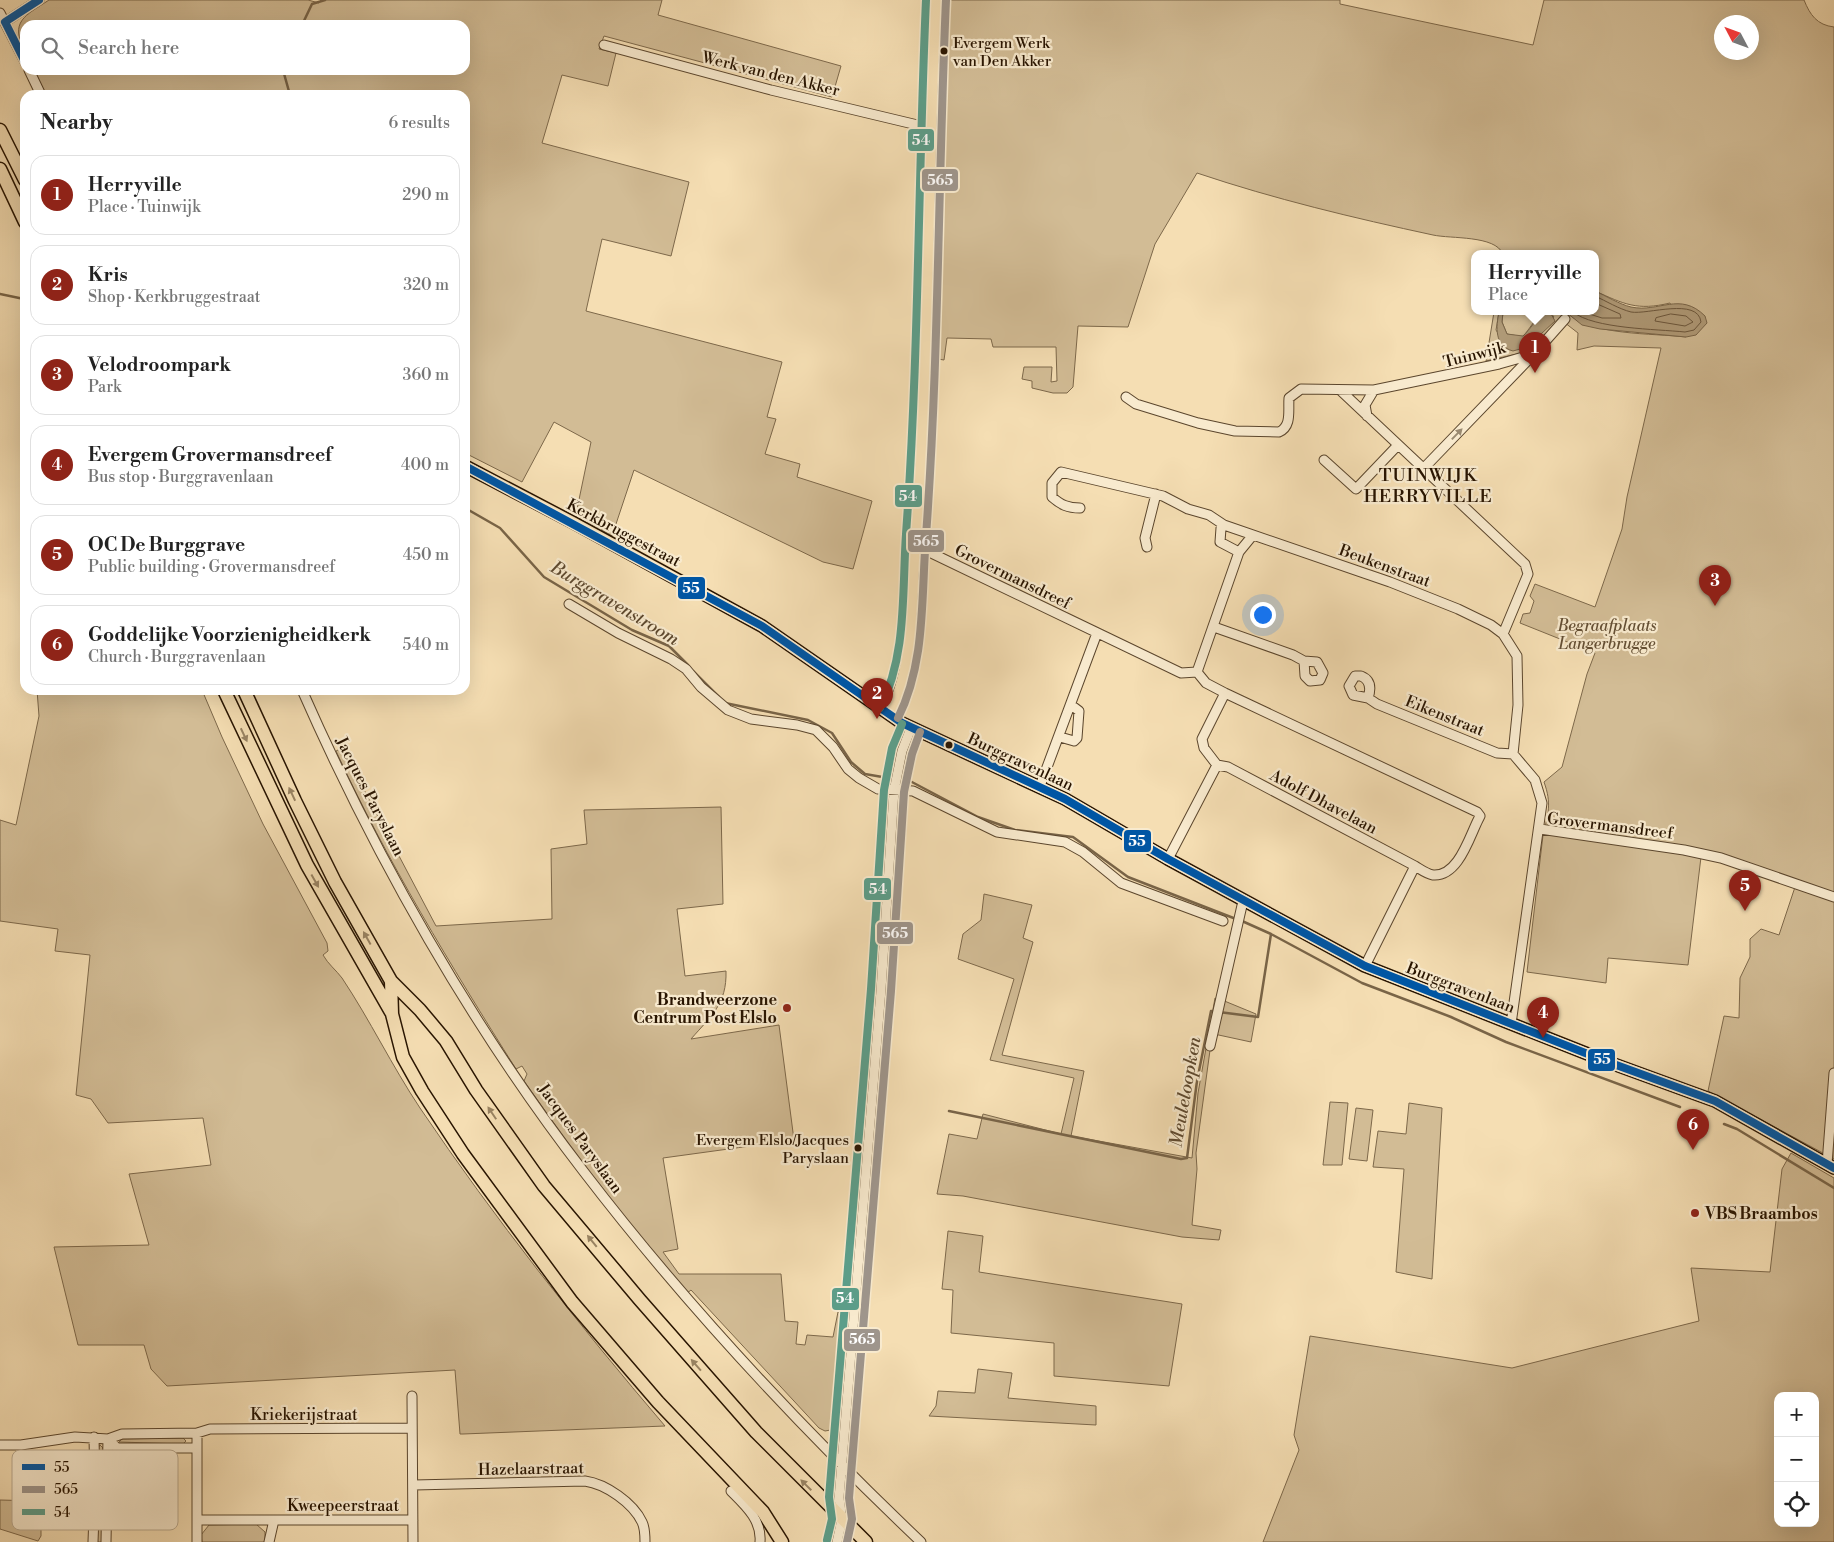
<!DOCTYPE html>
<html lang="en">
<head>
<meta charset="utf-8">
<style>
	body { margin:0; font-family:"Libre Bodoni",serif; background:#f2f2f2; color:#222 }
	.controls { position:absolute; right:15px; bottom:15px; display:grid; overflow:hidden; border-radius:10px; box-shadow:0 5px 20px #0002 }
	.controls button { width:45px; height:45px; display:grid; place-items:center; padding:0; border:0; border-bottom:1px solid #e0e0e0; background:#fff; color:#222; font:25px sans-serif }
	.compass { position:absolute; left:1714px; top:15px; width:45px; height:45px; border-radius:50%; background:#fff; box-shadow:0 5px 20px #0002; rotate:311deg }
	.you { position:absolute; left:1262px; top:614px; width:18px; height:18px; margin:-12px; border:4px solid #fff; border-radius:50%; background:#1a73e8; box-shadow:0 0 0 8px #1a73e833 }
	.badge { display:grid; place-items:center; width:32px; height:32px; border-radius:50%; background:#8f2418; color:#fff; font-size:16px; font-weight:700 }
	.pin { position:absolute; translate:-50% -41px; filter:drop-shadow(0 1px 2px #0008) }
	.pin::after { content:''; position:absolute; top:26px; width:18px; height:15px; background:inherit; clip-path:polygon(0 0,100% 0,50% 100%) }
	.popup { position:absolute; left:1471px; top:250px; width:128px; height:65px; box-sizing:border-box; display:grid; place-content:center; border-radius:10px; background:#fff; filter:drop-shadow(0 1px 4px #0005); font-size:16px; white-space:nowrap; color:#767676 }
	.popup b { font-size:19px; color:#222 }
	.popup::after { content:''; position:absolute; left:50%; top:100%; margin-left:-10px; border:10px solid transparent; border-top-color:#fff }
	.list { margin:0; padding:0; list-style:none }
	h2 { display:flex; justify-content:space-between; align-items:center; height:65px; margin:0; padding:0 20px; font-size:21px }
	h2 small { font-size:16px; font-weight:400; color:#767676 }
	.list li { display:grid; grid-template-columns:32px 1fr auto; gap:15px; align-items:center; box-sizing:border-box; height:80px; margin:0 10px 10px; padding:0 10px; border:1px solid #e0e0e0; border-radius:15px }
	.list b { display:block; font-size:19px; white-space:nowrap }
	.list p { margin:0; font-size:16px; white-space:nowrap; color:#767676 }
	.list em { font-size:16px; font-style:normal; color:#767676 }
	.icon { flex:none; width:28px; height:28px; fill:none; stroke:currentColor; stroke-width:2; stroke-linecap:round; stroke-linejoin:round }
	.map { position:relative; flex:none; width:1834px; height:1542px; overflow:hidden }
	.search { position:absolute; background:#fff; box-shadow:0 5px 20px #0002; left:20px; top:20px; width:450px; height:55px; display:flex; align-items:center; gap:12px; box-sizing:border-box; padding:0 18px; border-radius:15px; color:#767676; font-size:19px }
	.panel { position:absolute; background:#fff; box-shadow:0 5px 20px #0002; left:20px; top:90px; width:450px; height:605px; border-radius:15px }
	.map>svg:first-child { display:block }
</style>
</head>
<body>
<div class="map">
<svg width="1834" height="1542" viewBox="0 0 1834 1542">
	<rect width="100%" height="100%" fill="#f5deb3"/>
	<filter id="stains"><feTurbulence type="fractalNoise" baseFrequency=".004" numOctaves="4"/><feColorMatrix values="0 0 0 0 .2 0 0 0 0 .09 0 0 0 0 .02 0 0 0 .5 -.17"/></filter>
	<radialGradient id="worn" r=".72"><stop offset=".6" stop-color="#630" stop-opacity="0"/><stop offset="1" stop-color="#630" stop-opacity=".3"/></radialGradient>
	<path fill="#d2bc95" stroke="#7d684a" fill-rule="evenodd" d="M49 0H308L319 3 321 0H662L658 15 841 66 832 97 604 36 599 49 616 53 608 86 562 75 542 143 689 182 671 256 602 239 586 311 782 362 767 417 776 419 765 454 800 464 797 477 872 501 853 569 823 562 634 470 612 536 576 514 591 442 554 422 522 482 465 453V95H46L34 70H465V25H25V52C9 21 25 16 49 0Z
		M941 0H1340V4L1533 45 1544 0H1804C1810 15 1817 25 1834 27V1159L1708 1091 1724 1016 1739 1018 1740 978 1750 957V939L1761 929 1779 935 1795 887 1720 861 1701 857 1688 965 1608 958 1606 983 1527 972 1543 835C1548 814 1552 804 1544 782L1562 767 1587 674 1595 653 1520 623 1523 614 1530 613 1534 601 1530 596 1535 584 1595 607 1622 529 1627 497 1661 348 1594 346 1577 350 1578 333 1560 319 1530 351 1486 361 1494 312H1499L1496 330 1508 350 1554 317 1550 312H1566C1590 336 1653 333 1686 337L1670 303C1637 311 1624 304 1595 291V254H1503C1495 235 1451 239 1433 235 1354 218 1274 199 1197 173L1155 244 1128 327 1078 326 1073 387 1067 393H1053L1032 388V381L1022 379 1024 367H1052L1051 382 1057 381 1056 347H993L991 339 947 338 944 360 932 358 935 130 936 104 939 96 937 94ZM1722 22H1752V52H1722Z
		M1503 312H1538L1536 319 1523 337 1507 334 1502 322Z
		M37 690H202L222 737 263 824 327 943 328 951 323 955C328 964 336 970 342 978 370 1020 392 1066 420 1108 495 1219 578 1324 665 1426L463 1434H460L455 1370 167 1386 151 1369 144 1345H78L54 1247 149 1245 129 1174 211 1165 203 1118 108 1123 91 1099 76 1095 90 955 55 951 58 929 0 921V820L16 825 39 716Z
		M342 748 436 926 552 919 551 849 587 844 584 810 721 807 723 904 677 909 685 976 726 971C727 1004 711 1016 691 1039L779 1025 794 1140 663 1158 678 1249 663 1252 679 1274H781L785 1321 798 1322 796 1344 805 1345 807 1335 833 1337 838 1312 851 1314 845 1380 836 1429 825 1431 819 1428 691 1290 686 1294 582 1163 524 1081 527 1074 522 1066 516 1069C451 966 387 861 336 751Z
		M984 894 1032 905 1023 938 1033 942 1002 1055 1084 1071 1071 1136 1192 1158 1198 1093 1215 998 1217 999 1196 1153 1197 1169 1192 1225 1221 1230 1219 1240 1182 1237 963 1196 937 1194 949 1134 977 1139 983 1114 1061 1134 1074 1078 990 1060 1014 979 958 959 963 934 981 920Z
		M1222 1000 1256 1014 1251 1042 1214 1034Z
		M1330 1102 1348 1103 1342 1165H1323Z
		M1409 1103 1442 1108 1432 1279 1396 1272 1404 1169 1373 1167 1378 1131 1406 1134Z
		M1356 1108 1373 1110 1367 1161 1349 1159Z
		M1791 1153 1834 1178V1542H1263L1299 1450 1294 1435 1310 1336 1512 1368 1699 1321 1691 1268 1770 1272 1782 1169ZM1778 1396H1815V1523H1778Z
		M948 1231 983 1236 979 1272 1182 1304 1169 1386 1054 1376V1343L951 1333 953 1290 942 1289Z
		M978 1369 1012 1373 1008 1398 1096 1406V1425L929 1416 936 1406 938 1391 975 1393Z
		M183 1438 186 1441 183 1444 119 1442 122 1439Z
		M100 1445 103 1448V1533L102 1542H96L98 1448Z
		M0 1500 38 1501 41 1504V1536L38 1541 0 1529Z
		M256 1524 265 1532V1542H202L201 1535 209 1525Z"/>
	<path fill="#af9976" stroke="#796447" d="M1595 291C1606 296 1619 304 1631 307 1659 313 1680 291 1705 316L1707 323 1696 335 1686 337 1600 329 1582 325 1566 312H1595Z
		M1499 312H1503L1502 322 1507 334 1523 336C1530 329 1536 322 1538 312H1550L1555 321 1527 347 1513 351C1494 346 1496 327 1499 312Z"/>
	<g fill="none" stroke-linecap="round" stroke-linejoin="round">
		<path stroke="#6c563b" stroke-width="1" d="M1573 312C1594 329 1656 329 1685 332L1694 330 1701 322C1698 297 1647 315 1631 312 1619 309 1606 301 1595 296
			M1583 312 1602 318H1621L1620 314 1595 303
			M1671 314 1686 316 1693 322 1685 326 1655 321 1656 318Z"/>
		<path stroke="#796447" stroke-width="2.5" d="M302 25 312 4 325 0
			M283 70 290 95
			M0 294 24 299
			M465 508 500 528 544 577 632 630 669 646 688 665
			M693 671 719 697
			M725 703 808 720 832 733 851 762 865 774 894 779
			M900 780 910 781 978 817 1015 830 1073 837 1128 877 1236 919
			M1242 921 1271 934 1362 983 1451 1017 1506 1042 1680 1107
			M949 1111 1181 1159 1187 1158 1197 1081 1211 1011 1258 1017 1271 934
			M1724 1124 1737 1129 1834 1188"/>
		<defs>
			<path id="minor" d="M0 13 25 62
				M5 22 39 0
				M604 45 771 90 930 128
				M29 70 41 95
				M1340 390 1525 564 1528 574 1503 634
				M1126 397 1136 404 1198 423 1235 431 1279 432C1292 426 1288 411 1289 398L1301 389 1374 390 1499 364 1534 354 1565 319
				M1367 416 1365 405 1374 390
				M1324 460 1356 489 1398 445
				M1423 469 1534 354
				M1080 508C1068 508 1061 505 1052 497V483L1061 472 1163 496 1188 509 1209 515 1224 525 1390 582 1458 609 1491 625 1503 634 1517 656 1518 705 1513 754 1535 780 1542 803 1511 1024
				M1224 525 1221 528 1220 542 1239 552
				M1147 547 1145 538 1156 494
				M915 549 925 550 1181 673 1197 672 1206 683 1225 693 1477 812 1480 816 1478 820C1469 838 1458 877 1433 875 1427 874 1420 869 1415 866L1365 966
				M569 604 618 633 671 659 686 669 701 687 728 710 751 719 797 725 816 730 833 747 848 769 859 778 878 789 913 791 997 832 1065 842 1083 852 1121 883 1223 921
				M1214 627 1293 655 1304 661 1317 662 1323 673 1320 680 1310 681 1305 676 1304 661
				M1197 672 1239 552 1253 535
				M302 690C376 858 472 1027 584 1172 686 1305 800 1427 921 1542
				M1368 698C1371 689 1371 680 1361 676H1355L1349 686 1353 695 1368 698 1377 704 1497 753 1513 754
				M1060 737 1074 741 1077 738 1079 711 1071 705
				M1217 765 1204 748 1202 739 1225 693
				M1040 786 1097 633
				M1540 829 1684 850 1721 858 1834 897
				M1168 859 1217 765 1228 767 1415 866
				M1210 1046 1243 901
				M1827 1164 1834 1073
				M412 1396 413 1542
				M108 1439 117 1448H197
				M0 1445H21L75 1437 108 1439 122 1434 197 1433 210 1429 412 1428
				M414 1485 585 1481C606 1484 633 1503 642 1522 645 1528 645 1535 645 1542
				M731 1491C745 1505 762 1520 760 1542
				M197 1520H274
				M93 1542 95 1488 94 1437
				M106 1542 108 1439
				M197 1542V1433
				M269 1542 274 1520H413
				M837 1542 842 1519 839 1498 881 990 894 791 902 751 911 728"/>
			<path id="major" d="M465 466 574 523 762 626 902 723 1065 799 1168 859 1365 966 1608 1062 1715 1101 1834 1168
				M889 713C913 676 911 607 914 562 930 375 926 187 936 0"/>
			<path id="highway" d="M0 130 25 180
				M0 169 25 222
				M224 690 307 865 391 1012
				M244 690 295 801 335 882 391 981 420 1010 446 1041 476 1090 544 1186 640 1300 756 1432 866 1542
				M391 981 392 1014 403 1057 422 1091 463 1154 572 1302 658 1402 763 1512 782 1542"/>
		</defs>
		<use href="#minor" stroke="#5b462d" stroke-width="11"/>
		<use href="#major" stroke="#281400" stroke-width="14"/>
		<use href="#highway" stroke="#281400" stroke-width="15"/>
		<use href="#minor" stroke="#f8eace" stroke-width="9"/>
		<use href="#major" stroke="#f5deb3" stroke-width="11"/>
		<use href="#highway" stroke="#f5deb3" stroke-width="12"/>
		<defs>
			<path id="bus-1" d="M5 22 25 62
				M5 22 39 0
				M465 466 762 626 902 723 1065 799 1168 859 1365 966 1608 1062 1715 1101 1834 1168"/>
			<path id="bus-2" d="M898 718C926 662 921 597 926 536 939 358 938 179 946 0
				M847 1542 852 1519 849 1498 891 991 904 792 912 754 920 732"/>
			<path id="bus-3" d="M880 708C907 656 902 592 906 534 919 356 918 178 926 0
				M827 1540 832 1519 829 1497 871 989 884 790 892 748 902 724"/>
		</defs>
		<use href="#bus-1" stroke="#f8eace" stroke-width="11"/>
		<use href="#bus-2" stroke="#f8eace" stroke-width="11"/>
		<use href="#bus-3" stroke="#f8eace" stroke-width="11"/>
		<use href="#bus-1" stroke="#0056a4" stroke-width="8"/>
		<use href="#bus-2" stroke="#9e958c" stroke-width="8"/>
		<use href="#bus-3" stroke="#5c9e8a" stroke-width="8"/>
	</g>
	<defs><path id="oneway-solid" d="M-6-.8H1V-3.2L6.5 0L1 3.2V.8H-6Z" transform="scale(1.25)"/></defs>
	<use fill="#9a8a71" href="#oneway-solid" transform="translate(1457 434) rotate(-46)"/>
	<g fill="#998362">
		<use href="#oneway-solid" transform="translate(244 735) rotate(65)"/>
		<use href="#oneway-solid" transform="translate(292 794) rotate(-115)"/>
		<use href="#oneway-solid" transform="translate(315 881) rotate(61)"/>
		<use href="#oneway-solid" transform="translate(367 938) rotate(-119)"/>
		<use href="#oneway-solid" transform="translate(492 1113) rotate(-124)"/>
		<use href="#oneway-solid" transform="translate(592 1241) rotate(-129)"/>
		<use href="#oneway-solid" transform="translate(696 1365) rotate(-131)"/>
		<use href="#oneway-solid" transform="translate(806 1485) rotate(-135)"/>
	</g>
	<g fill="#281400" stroke="#f8eace" stroke-width="2">
		<circle cx="944" cy="51" r="4.5"/>
		<circle cx="949" cy="745" r="4.5"/>
		<circle cx="858" cy="1148" r="4.5"/>
	</g>
	<g fill="#8f2418" stroke="#f8eace" stroke-width="2">
		<circle cx="787" cy="1008" r="5"/>
		<circle cx="1695" cy="1213" r="5"/>
	</g>
	<g text-anchor="middle" stroke-width="4.5" stroke-linejoin="round" paint-order="stroke">
		<g font-size="15" fill="#281400" stroke="#f8eace" text-anchor="start">
			<text x="953" y="48">Evergem Werk<tspan x="953" dy="18">van Den Akker</tspan></text>
			<text x="849" y="1145" text-anchor="end">Evergem Elslo/Jacques<tspan x="849" dy="18">Paryslaan</tspan></text>
		</g>
		<g font-size="16" fill="#281400" stroke="#f8eace">
			<text transform="translate(771 73) rotate(14)" y="6">Werk van den Akker</text>
			<text transform="translate(1474 354) rotate(-14)" y="6">Tuinwijk</text>
			<text transform="translate(624 532) rotate(28)" y="6">Kerkbruggestraat</text>
			<text transform="translate(1385 565) rotate(20)" y="6">Beukenstraat</text>
			<text transform="translate(1013 576) rotate(26)" y="6">Grovermansdreef</text>
			<text transform="translate(1445 715) rotate(22)" y="6">Eikenstraat</text>
			<text transform="translate(1021 761) rotate(25)" y="6">Burggravenlaan</text>
			<text transform="translate(371 796) rotate(63)" y="6">Jacques Paryslaan</text>
			<text transform="translate(1324 801) rotate(28)" y="6">Adolf Dhavelaan</text>
			<text transform="translate(1610 825) rotate(7)" y="6">Grovermansdreef</text>
			<text transform="translate(1461 987) rotate(21)" y="6">Burggravenlaan</text>
			<text transform="translate(581 1138) rotate(54)" y="6">Jacques Paryslaan</text>
			<text x="304" y="1420">Kriekerijstraat</text>
			<text transform="translate(531 1468) rotate(-1)" y="6">Hazelaarstraat</text>
			<text x="343" y="1511">Kweepeerstraat</text>
		</g>
		<g font-size="16" font-style="italic" fill="#644f34" stroke="#f8eace">
			<text x="1607" y="631">Begraafplaats<tspan x="1607" dy="18">Langerbrugge</tspan></text>
		</g>
		<g font-size="16" font-weight="bold" fill="#281400" stroke="#f8eace" text-anchor="end">
			<text x="777" y="1005">Brandweerzone<tspan x="777" dy="18">Centrum Post Elslo</tspan></text>
			<text x="1705" y="1219" text-anchor="start">VBS Braambos</text>
		</g>
		<g font-size="18" letter-spacing="1" fill="#281400" stroke="#f8eace">
			<text x="1428" y="481">TUINWIJK<tspan x="1428" dy="21">HERRYVILLE</tspan></text>
		</g>
		<g font-size="18" font-style="italic" fill="#5e492f" stroke="#f8eace">
			<text transform="translate(615 603) rotate(31)" y="6">Burggravenstroom</text>
			<text transform="translate(1185 1092) rotate(-80)" y="6">Meuleloopken</text>
		</g>
	</g>
	<rect x="12" y="1450" width="166" height="80" rx="8" fill="#f8eace" stroke="#baaa90" stroke-width="1"/>
	<rect x="22" y="1464" width="23" height="6" fill="#0056a4"/>
	<rect x="22" y="1486" width="23" height="7" fill="#9e958c"/>
	<rect x="22" y="1509" width="23" height="6" fill="#5c9e8a"/>
	<g font-size="14" fill="#281400">
		<text x="54" y="1472">55</text>
		<text x="54" y="1494">565</text>
		<text x="54" y="1517">54</text>
	</g>
	<g stroke="#f8eace" stroke-width="2">
		<rect x="907" y="128" width="28" height="24" rx="5" fill="#5c9e8a"/>
		<rect x="921" y="168" width="38" height="24" rx="5" fill="#9e958c"/>
		<rect x="894" y="484" width="29" height="24" rx="5" fill="#5c9e8a"/>
		<rect x="907" y="529" width="38" height="24" rx="5" fill="#9e958c"/>
		<rect x="677" y="576" width="29" height="24" rx="5" fill="#0056a4"/>
		<rect x="1123" y="829" width="29" height="24" rx="5" fill="#0056a4"/>
		<rect x="863" y="877" width="29" height="24" rx="5" fill="#5c9e8a"/>
		<rect x="876" y="921" width="38" height="24" rx="5" fill="#9e958c"/>
		<rect x="1587" y="1048" width="29" height="24" rx="5" fill="#0056a4"/>
		<rect x="831" y="1287" width="29" height="24" rx="5" fill="#5c9e8a"/>
		<rect x="843" y="1328" width="38" height="24" rx="5" fill="#9e958c"/>
	</g>
	<g font-size="14" text-anchor="middle" font-weight="bold" fill="#fff">
		<text x="921" y="145">54</text>
		<text x="940" y="185">565</text>
		<text x="908" y="501">54</text>
		<text x="926" y="546">565</text>
		<text x="691" y="593">55</text>
		<text x="1137" y="846">55</text>
		<text x="878" y="894">54</text>
		<text x="895" y="938">565</text>
		<text x="1602" y="1064">55</text>
		<text x="845" y="1303">54</text>
		<text x="862" y="1344">565</text>
	</g>
	<rect width="100%" height="100%" filter="url(#stains)"/>
	<rect width="100%" height="100%" fill="url(#worn)"/>
</svg>
<div class="controls">
<button>+</button>
<button>−</button>
<button><svg class="icon" aria-label="locate" viewBox="0 0 24 24"><circle cx="12" cy="12" r="6"/><path d="M12 2v4M12 18v4M2 12h4M18 12h4"/></svg></button>
</div>
<svg class="compass" viewBox="-18 -18 36 36"><path d="M0-13l5 13h-10z" fill="#e53935"/><path d="M0 13l5-13h-10z" fill="#767676"/></svg>
<div class="you"></div>
<div class="pin badge" style="left:1535px;top:373px">1</div>
<div class="popup"><b>Herryville</b>Place</div>
<div class="pin badge" style="left:877px;top:719px">2</div>
<div class="pin badge" style="left:1715px;top:606px">3</div>
<div class="pin badge" style="left:1543px;top:1038px">4</div>
<div class="pin badge" style="left:1745px;top:911px">5</div>
<div class="pin badge" style="left:1693px;top:1150px">6</div>
<div class="search"><svg class="icon" aria-label="search" viewBox="0 0 24 24"><circle cx="10" cy="10" r="6"/><path d="M15 15l6 6"/></svg>Search here</div>
<section class="panel">
<h2>Nearby<small>6 results</small></h2>
<ul class="list">
<li><span class="badge">1</span><div><b>Herryville</b><p>Place · Tuinwijk</p></div><em>290 m</em></li>
<li><span class="badge">2</span><div><b>Kris</b><p>Shop · Kerkbruggestraat</p></div><em>320 m</em></li>
<li><span class="badge">3</span><div><b>Velodroompark</b><p>Park</p></div><em>360 m</em></li>
<li><span class="badge">4</span><div><b>Evergem Grovermansdreef</b><p>Bus stop · Burggravenlaan</p></div><em>400 m</em></li>
<li><span class="badge">5</span><div><b>OC De Burggrave</b><p>Public building · Grovermansdreef</p></div><em>450 m</em></li>
<li><span class="badge">6</span><div><b>Goddelijke Voorzienigheidkerk</b><p>Church · Burggravenlaan</p></div><em>540 m</em></li>
</ul>
</section>
</div>
</body>
</html>
